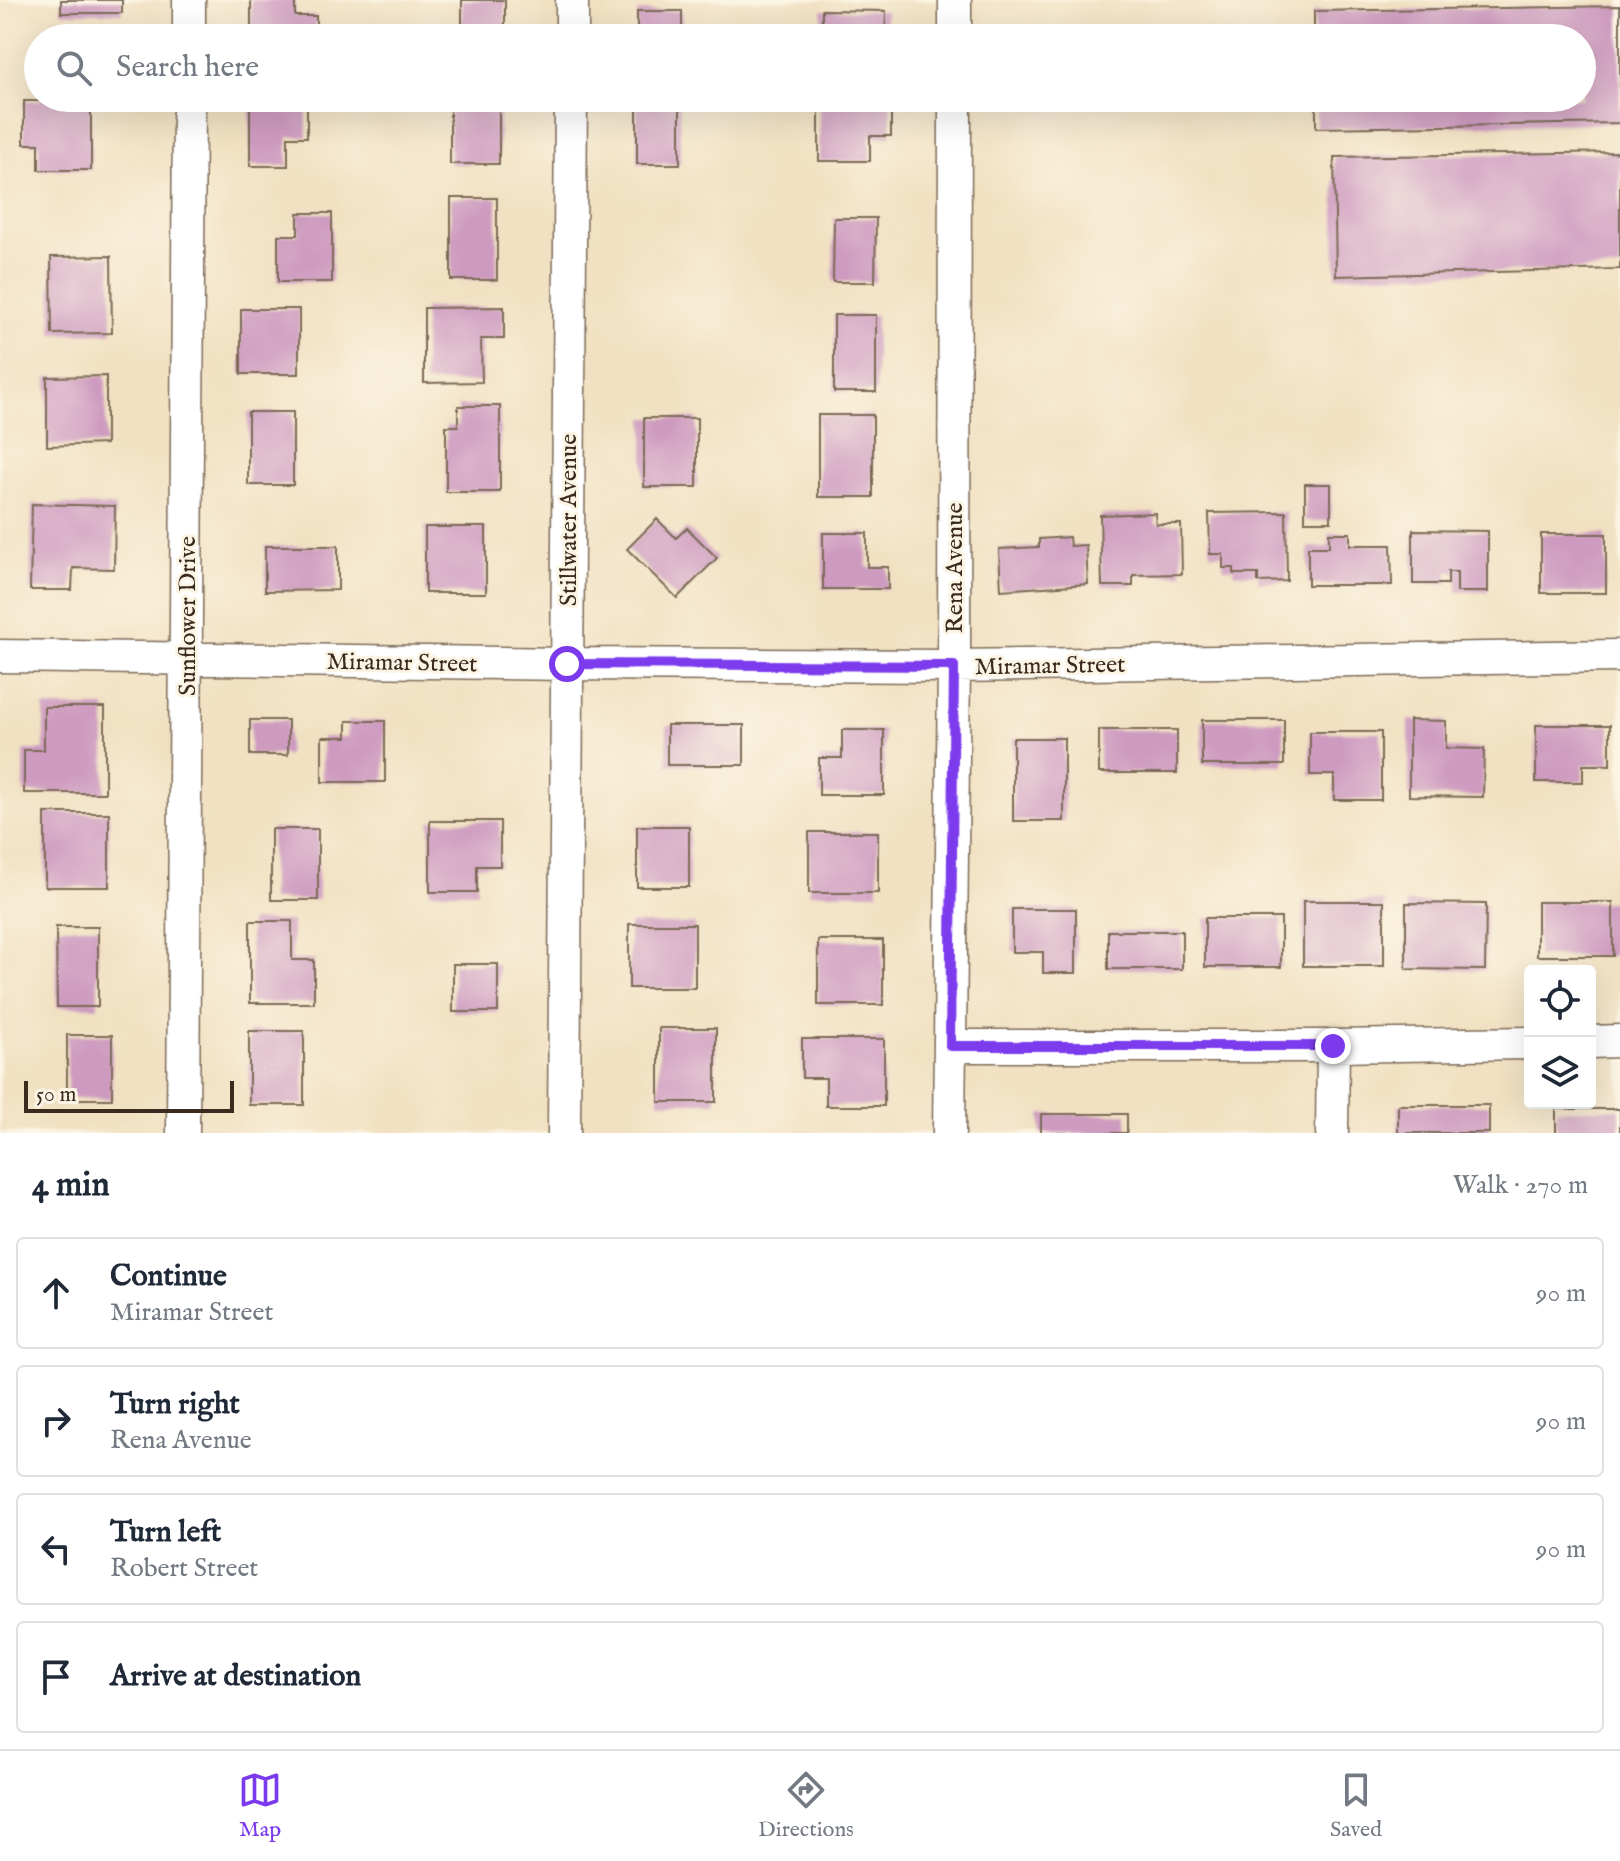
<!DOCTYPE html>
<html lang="en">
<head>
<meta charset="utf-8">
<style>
	body { margin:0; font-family:"IM FELL English",serif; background:#f2f2f3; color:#1f2937 }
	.controls { position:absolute; right:24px; bottom:24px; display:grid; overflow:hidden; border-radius:8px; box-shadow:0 8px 32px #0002 }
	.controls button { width:72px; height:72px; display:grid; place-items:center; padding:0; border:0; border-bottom:2px solid #e0e1e3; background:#fff; color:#1f2937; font:40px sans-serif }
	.scale { position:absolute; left:24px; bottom:20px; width:210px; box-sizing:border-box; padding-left:8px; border:4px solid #3b2a1e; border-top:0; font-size:22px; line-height:28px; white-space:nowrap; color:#3b2a1e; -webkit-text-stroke:6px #fcf5e5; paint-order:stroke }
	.stop { position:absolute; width:24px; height:24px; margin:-18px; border:6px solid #7c3aed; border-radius:50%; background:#fff }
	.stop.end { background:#7c3aed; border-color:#fff; box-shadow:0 2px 8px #0008 }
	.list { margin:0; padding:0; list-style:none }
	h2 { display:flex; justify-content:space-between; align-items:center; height:104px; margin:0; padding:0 32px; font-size:34px }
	h2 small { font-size:26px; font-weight:400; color:#747a83 }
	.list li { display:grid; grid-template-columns:52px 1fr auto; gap:24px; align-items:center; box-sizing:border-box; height:112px; margin:0 16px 16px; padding:0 16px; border:2px solid #e0e1e3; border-radius:8px }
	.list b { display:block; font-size:30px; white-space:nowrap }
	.list p { margin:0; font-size:26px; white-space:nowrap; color:#747a83 }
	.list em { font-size:26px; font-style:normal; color:#747a83 }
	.icon { flex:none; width:44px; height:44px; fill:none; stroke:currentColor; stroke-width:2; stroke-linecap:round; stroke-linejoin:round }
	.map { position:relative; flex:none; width:1620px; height:1133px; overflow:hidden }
	.search { position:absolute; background:#fff; box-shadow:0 8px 32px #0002; left:24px; right:24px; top:24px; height:88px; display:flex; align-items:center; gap:20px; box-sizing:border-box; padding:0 28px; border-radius:44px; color:#747a83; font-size:30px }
	.sheet { height:616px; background:#fff }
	nav { display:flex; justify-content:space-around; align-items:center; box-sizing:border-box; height:112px; border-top:2px solid #e0e1e3; background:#fff; font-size:22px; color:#747a83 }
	nav a { display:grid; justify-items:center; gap:4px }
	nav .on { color:#7c3aed }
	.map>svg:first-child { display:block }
</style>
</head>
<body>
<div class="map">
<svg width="1620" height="1133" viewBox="0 0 1620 1133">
	<rect width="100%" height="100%" fill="#fcf5e5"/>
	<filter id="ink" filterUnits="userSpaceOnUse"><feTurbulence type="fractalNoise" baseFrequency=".0125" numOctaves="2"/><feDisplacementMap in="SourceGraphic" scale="16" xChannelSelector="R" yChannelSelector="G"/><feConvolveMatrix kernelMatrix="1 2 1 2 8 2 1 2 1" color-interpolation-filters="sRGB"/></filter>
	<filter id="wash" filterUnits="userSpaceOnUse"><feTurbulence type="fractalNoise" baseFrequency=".006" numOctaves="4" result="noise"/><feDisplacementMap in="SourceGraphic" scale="32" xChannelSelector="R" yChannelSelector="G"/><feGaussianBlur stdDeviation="1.8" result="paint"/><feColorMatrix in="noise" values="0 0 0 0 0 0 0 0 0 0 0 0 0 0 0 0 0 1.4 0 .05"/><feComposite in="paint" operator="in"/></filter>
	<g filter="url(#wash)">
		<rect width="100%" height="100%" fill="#f1e1c2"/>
		<g id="blocks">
			<path fill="#ce9bc0" d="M61 0H122V13H61Z
				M251 0H295V16H316V38H251Z
				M462 0H505V38H462Z
				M1620 6V123L1316 128V98H1582V38H1314V11Z
				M822 10 886 11 885 38H822Z
				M637 11H682V38H637Z
				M40 98H91V170H39V144H24V101H40Z
				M250 98H307V137H288V166H250Z
				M450 98H499V164H450Z
				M637 98H680V164H637Z
				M819 101H891V136H870V161H819Z
				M1620 152V269L1336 276 1334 157Z
				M451 198H497V280H451Z
				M298 213H332V282H278V235H298Z
				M834 218H876L875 282H833Z
				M111 256 112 333 52 334 51 257Z
				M504 307V339H481L482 382 424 383V308Z
				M241 309H299V374H241Z
				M834 315H876V392H834Z
				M106 376V444L47 446V377Z
				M458 406H500V492H446V426H458Z
				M248 412H293V485H248Z
				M818 415H873V497H818Z
				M644 418H697V487H644Z
				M1305 484H1331V521H1305Z
				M32 504 115 506 114 569 73 568 72 590H30Z
				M1286 512 1287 581 1258 582V574H1234V568H1223V554H1210L1209 513Z
				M1155 513 1156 524H1181L1182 574 1133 575V586H1102L1100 515Z
				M657 519 676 538 687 528 717 558 677 598 627 549Z
				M425 527H486V593H425Z
				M1413 530 1488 531V592H1457V572H1448V584H1413Z
				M823 533H867V567H888V589H823Z
				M1329 533H1350V545H1391L1392 585H1308V547H1329Z
				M1541 534H1606V593H1541Z
				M1069 537 1070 546 1086 545 1088 584 1001 590 999 549 1039 547V539Z
				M265 546H338V590L265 591Z
				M44 707H105V793H24V750H44Z
				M250 720H288V755H250Z
				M1202 720H1284V765H1202Z
				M1409 720 1446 721V748L1484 749 1483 797 1409 796Z
				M347 721H385V782H322V737H347Z
				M667 725H744V765H667Z
				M1536 725H1610V765H1583V782H1536Z
				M842 730H884V795H819V758H842Z
				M1099 730H1177V773H1099Z
				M1310 732H1381V800H1334V775H1310Z
				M1013 738H1064V821H1013Z
				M45 813H109V887H45Z
				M430 821H500V866H477V892H430Z
				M637 826H689V887H637Z
				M271 829H318V900H271Z
				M809 832H878V893H809Z
				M1303 901H1384V966H1303Z
				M1537 902H1613V956H1537Z
				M1406 903 1486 904 1485 970 1406 969Z
				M1012 909H1076V973H1043V952H1012Z
				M1205 918H1281V967H1205Z
				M250 921H292V960H314V1003H250Z
				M629 924H695V988H629Z
				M56 927H98V1007H57Z
				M1108 931H1182V969H1108Z
				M818 940H883V1005H818Z
				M453 964H498V1012H453Z
				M659 1028H716V1102H659Z
				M249 1031H304V1105H249Z
				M67 1035H112V1099H67Z
				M802 1039H884V1106H826V1078H802Z
				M1398 1105H1489V1133H1398Z
				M1556 1109H1620V1133H1556Z
				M1041 1114H1127V1133H1041Z"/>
		</g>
	</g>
	<g filter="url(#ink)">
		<use href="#blocks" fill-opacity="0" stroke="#7b6a57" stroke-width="2"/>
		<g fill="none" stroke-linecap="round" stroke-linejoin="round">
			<defs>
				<path id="minor" d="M189 38V0
					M572 38V0
					M955 38V0
					M0 656 567 664 954 666 1620 656
					M1590 1042 1620 1041
					M950 1046H1333L1530 1043
					M183 1133 189 98
					M564 1133 571 98
					M949 1133 954 666 955 98
					M1332 1133 1333 1046"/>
			</defs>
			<use href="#minor" stroke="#7b6a57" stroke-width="35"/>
			<use href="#minor" stroke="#fff" stroke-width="32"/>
		</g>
	</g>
	<g fill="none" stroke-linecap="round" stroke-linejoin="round" filter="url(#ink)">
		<path stroke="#7c3aed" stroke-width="10" d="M567 664 954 666 950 1046H1333"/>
	</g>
	<g text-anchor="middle" stroke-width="6" stroke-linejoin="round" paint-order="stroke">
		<g font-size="24" fill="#3b2a1e" stroke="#fcf5e5">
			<text transform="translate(568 520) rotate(-90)" y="8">Stillwater Avenue</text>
			<text transform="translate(954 568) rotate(-90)" y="8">Rena Avenue</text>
			<text transform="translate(187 616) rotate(-90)" y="8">Sunflower Drive</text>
			<text transform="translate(402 662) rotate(1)" y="8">Miramar Street</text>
			<text transform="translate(1050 665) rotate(-1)" y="8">Miramar Street</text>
		</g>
	</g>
</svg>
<div class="controls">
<button><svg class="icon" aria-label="locate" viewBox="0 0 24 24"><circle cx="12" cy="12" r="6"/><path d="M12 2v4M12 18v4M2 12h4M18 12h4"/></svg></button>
<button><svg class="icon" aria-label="layers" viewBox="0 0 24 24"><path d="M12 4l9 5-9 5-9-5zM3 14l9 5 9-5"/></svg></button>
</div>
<div class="scale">50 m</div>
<div class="stop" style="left:567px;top:664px"></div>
<div class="stop end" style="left:1333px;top:1046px"></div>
<div class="search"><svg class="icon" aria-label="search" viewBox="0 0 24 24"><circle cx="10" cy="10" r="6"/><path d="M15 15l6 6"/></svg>Search here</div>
</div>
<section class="sheet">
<h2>4 min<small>Walk · 270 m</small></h2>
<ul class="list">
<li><svg class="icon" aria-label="ahead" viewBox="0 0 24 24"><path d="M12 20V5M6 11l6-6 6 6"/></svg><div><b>Continue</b><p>Miramar Street</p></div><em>90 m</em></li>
<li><svg class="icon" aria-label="right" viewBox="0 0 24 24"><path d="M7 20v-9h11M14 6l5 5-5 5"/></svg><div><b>Turn right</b><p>Rena Avenue</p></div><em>90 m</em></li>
<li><svg class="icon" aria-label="left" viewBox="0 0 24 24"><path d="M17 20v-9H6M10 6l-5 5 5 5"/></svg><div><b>Turn left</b><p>Robert Street</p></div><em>90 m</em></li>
<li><svg class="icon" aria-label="arrive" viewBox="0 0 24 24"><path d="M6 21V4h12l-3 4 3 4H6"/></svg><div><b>Arrive at destination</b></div></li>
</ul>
</section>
<nav>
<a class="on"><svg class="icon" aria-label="map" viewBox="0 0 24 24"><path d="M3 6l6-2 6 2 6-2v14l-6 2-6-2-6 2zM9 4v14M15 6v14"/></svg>Map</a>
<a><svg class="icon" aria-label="directions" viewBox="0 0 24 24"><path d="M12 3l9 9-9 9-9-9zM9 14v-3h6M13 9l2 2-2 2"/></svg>Directions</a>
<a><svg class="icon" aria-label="saved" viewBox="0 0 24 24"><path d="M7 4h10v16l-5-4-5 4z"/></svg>Saved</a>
</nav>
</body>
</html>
